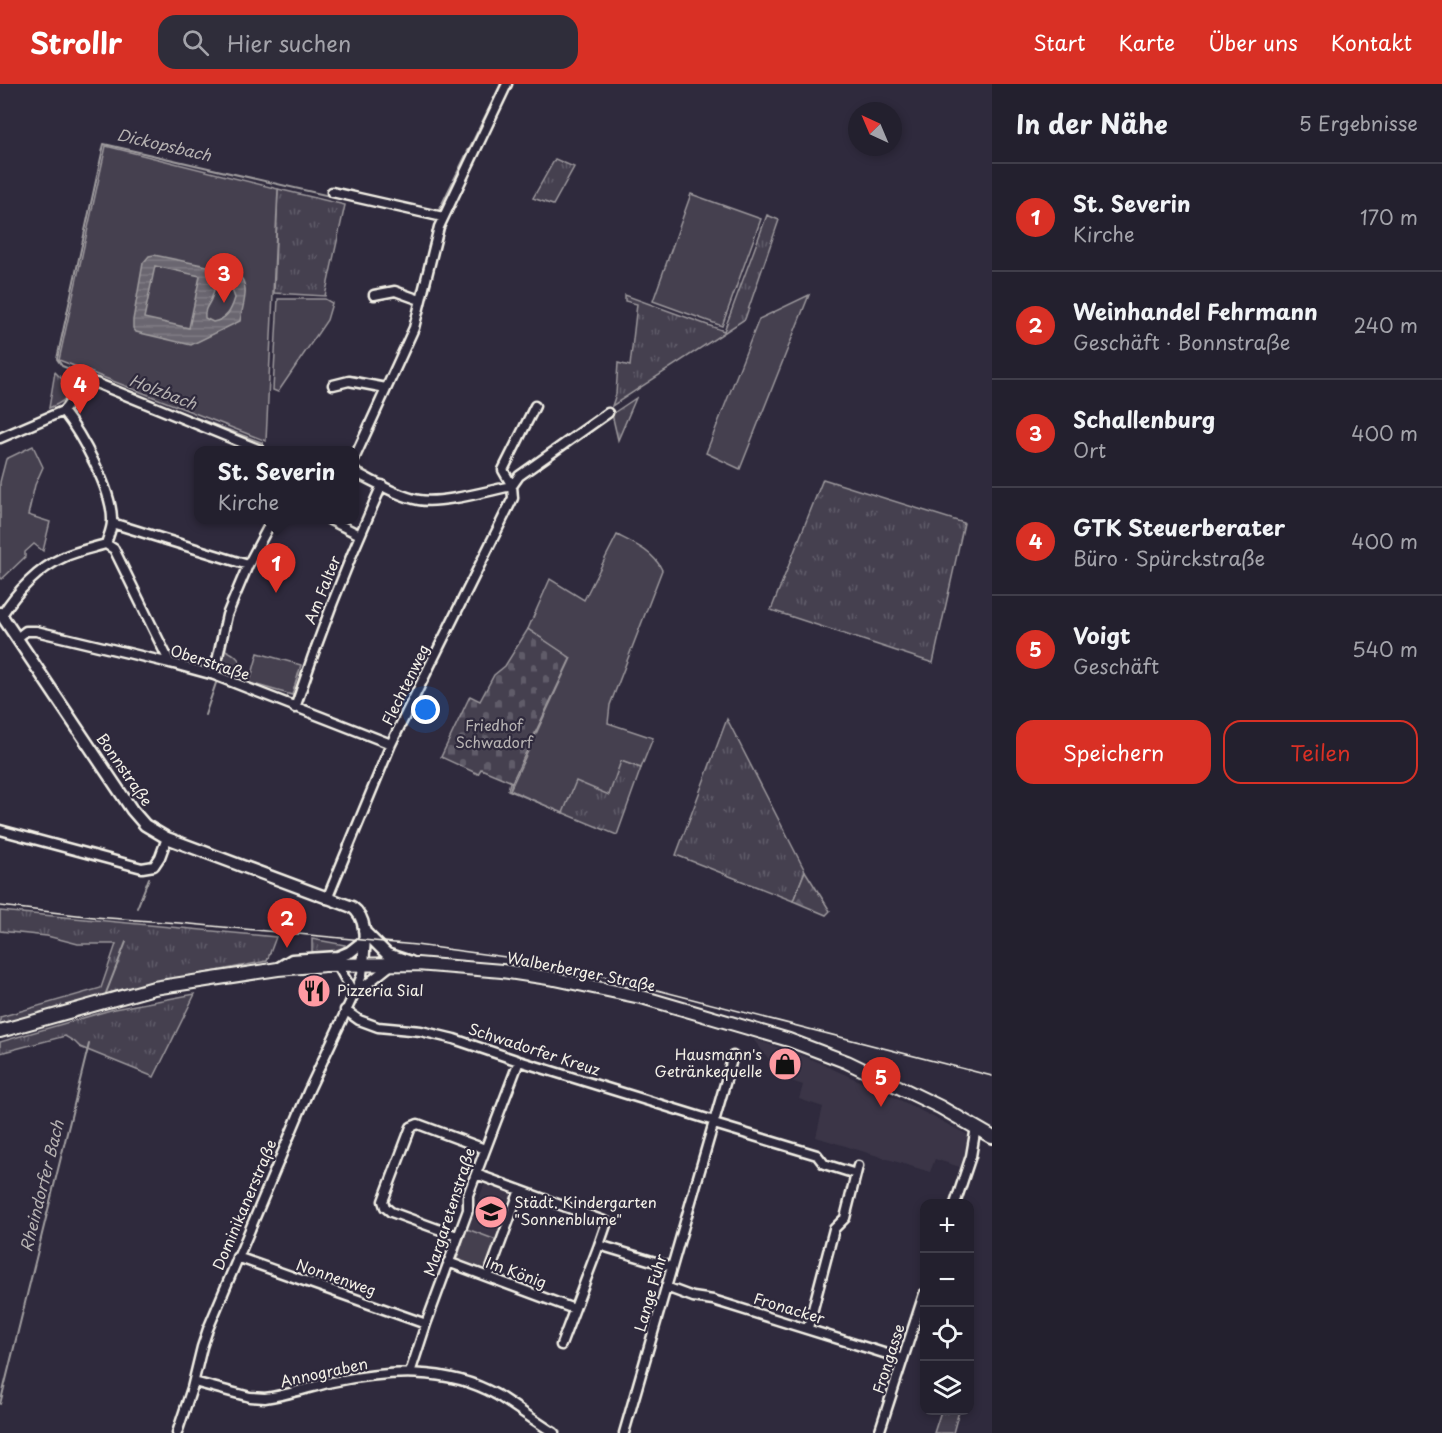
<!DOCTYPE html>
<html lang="de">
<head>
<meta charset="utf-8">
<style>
	body { margin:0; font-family:"Playpen Sans",sans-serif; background:#2f2d3a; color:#f1f3f6 }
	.controls { position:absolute; right:18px; bottom:18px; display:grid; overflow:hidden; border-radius:12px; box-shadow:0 3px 9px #0003 }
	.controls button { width:54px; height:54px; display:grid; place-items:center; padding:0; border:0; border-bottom:2px solid #403e4a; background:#23202e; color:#f1f3f6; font:30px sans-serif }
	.compass { position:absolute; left:848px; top:18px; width:54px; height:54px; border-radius:50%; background:#23202e; box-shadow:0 3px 9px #0003; rotate:316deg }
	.you { position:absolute; left:426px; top:626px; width:21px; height:21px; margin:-15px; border:4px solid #fff; border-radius:50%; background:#1a73e8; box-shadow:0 0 0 9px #1a73e833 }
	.badge { display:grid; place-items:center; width:39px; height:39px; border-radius:50%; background:#d93025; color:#fff; font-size:20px; font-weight:700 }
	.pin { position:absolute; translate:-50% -50px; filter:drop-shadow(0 2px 3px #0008) }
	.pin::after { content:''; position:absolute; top:32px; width:21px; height:18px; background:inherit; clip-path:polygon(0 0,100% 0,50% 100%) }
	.popup { position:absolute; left:194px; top:362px; width:165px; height:78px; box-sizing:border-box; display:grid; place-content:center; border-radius:12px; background:#23202e; filter:drop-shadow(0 2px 4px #0005); font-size:20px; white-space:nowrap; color:#a3a3aa }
	.popup b { font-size:22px; color:#f1f3f6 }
	.popup::after { content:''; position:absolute; left:50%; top:100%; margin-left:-12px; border:12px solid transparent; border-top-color:#23202e }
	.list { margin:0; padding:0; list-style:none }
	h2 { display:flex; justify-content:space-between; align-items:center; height:78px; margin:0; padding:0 24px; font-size:26px }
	h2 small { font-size:20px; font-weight:400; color:#a3a3aa }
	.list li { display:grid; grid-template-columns:39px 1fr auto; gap:18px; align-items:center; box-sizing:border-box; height:108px; padding:0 24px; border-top:2px solid #403e4a }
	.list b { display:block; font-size:22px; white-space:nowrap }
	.list p { margin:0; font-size:20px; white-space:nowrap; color:#a3a3aa }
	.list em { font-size:20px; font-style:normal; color:#a3a3aa }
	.actions { display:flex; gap:12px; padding:18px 24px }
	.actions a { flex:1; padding:14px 0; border:2px solid #d93025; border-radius:18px; text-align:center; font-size:21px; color:#d93025 }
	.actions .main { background:#d93025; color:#fff }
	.icon { flex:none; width:33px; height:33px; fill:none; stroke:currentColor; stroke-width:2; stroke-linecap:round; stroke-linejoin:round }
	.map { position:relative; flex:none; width:992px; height:1349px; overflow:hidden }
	header { display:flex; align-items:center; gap:36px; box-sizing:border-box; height:84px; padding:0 30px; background:#d93025; color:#fff }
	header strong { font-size:28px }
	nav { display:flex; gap:33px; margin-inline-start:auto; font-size:21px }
	.search { width:420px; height:54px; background:#2f2d3a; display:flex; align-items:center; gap:15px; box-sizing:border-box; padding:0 21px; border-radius:18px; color:#a3a3aa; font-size:22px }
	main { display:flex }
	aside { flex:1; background:#23202e }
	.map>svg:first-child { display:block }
</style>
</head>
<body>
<header>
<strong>Strollr</strong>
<div class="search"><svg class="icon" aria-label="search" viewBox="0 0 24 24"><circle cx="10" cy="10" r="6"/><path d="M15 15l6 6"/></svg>Hier suchen</div>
<nav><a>Start</a><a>Karte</a><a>Über uns</a><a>Kontakt</a></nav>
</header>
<main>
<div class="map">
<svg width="992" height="1349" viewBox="0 0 992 1349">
	<defs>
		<pattern id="grass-tufts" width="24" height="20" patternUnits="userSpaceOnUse" patternTransform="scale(1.5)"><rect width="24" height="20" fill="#454050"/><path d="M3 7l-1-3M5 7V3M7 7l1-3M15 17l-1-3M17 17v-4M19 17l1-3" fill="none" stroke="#605c69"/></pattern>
		<pattern id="forest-firs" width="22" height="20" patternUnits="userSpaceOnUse" patternTransform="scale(1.5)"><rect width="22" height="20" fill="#454050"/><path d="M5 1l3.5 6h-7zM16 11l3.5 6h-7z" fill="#605c69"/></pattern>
		<pattern id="cemetery-stones" width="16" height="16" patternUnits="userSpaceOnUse" patternTransform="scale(1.5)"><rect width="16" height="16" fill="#454050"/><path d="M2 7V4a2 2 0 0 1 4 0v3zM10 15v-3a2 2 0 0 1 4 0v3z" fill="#605c69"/></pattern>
		<pattern id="water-rules" width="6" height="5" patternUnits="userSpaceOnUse" patternTransform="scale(1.5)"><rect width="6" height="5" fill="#6a6670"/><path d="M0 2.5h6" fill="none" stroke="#807c84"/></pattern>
	</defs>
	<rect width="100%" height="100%" fill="#2f2a3d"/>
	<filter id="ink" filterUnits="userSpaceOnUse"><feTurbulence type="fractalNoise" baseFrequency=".0167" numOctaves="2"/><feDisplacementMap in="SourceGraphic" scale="12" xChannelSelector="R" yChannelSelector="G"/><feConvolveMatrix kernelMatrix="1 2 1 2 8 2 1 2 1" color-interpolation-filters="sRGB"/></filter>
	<g filter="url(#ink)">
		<path fill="#3b3647" d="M753 955 806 973 888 1010 970 1052 963 1084 935 1075 930 1088 816 1053 823 1023 799 1015 803 1001 783 994 785 987 776 984Z
			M485 1099 515 1109 499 1157 467 1145Z"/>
		<path fill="url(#grass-tufts)" stroke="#9c989c" stroke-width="1.5" d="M555 75 574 83 553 121 533 114Z
			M278 105 345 121 325 212 274 209Z
			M767 131 779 136 745 235 612 322 616 310 618 279 630 282 637 220 625 217V211L724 247Z
			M55 288 69 302C68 316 61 319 49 324Z
			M823 395 964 439 933 579 771 526Z
			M727 635 805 787 793 817 676 771Z
			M622 677 641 684 617 751 508 706 510 698H512L510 706 576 697Z
			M0 827 276 853 267 877 146 901 0 942V933L101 904 116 860H78L47 852 0 847Z
			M312 855 345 861 342 867 318 870 312 867Z
			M195 910 154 993 80 963 75 958 65 952 0 969V958L114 925Z
			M941 1327H959L953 1349H934Z"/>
		<path fill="url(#forest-firs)" stroke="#9c989c" stroke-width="1.5" d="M636 314 618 356 612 330Z
			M805 787 830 827 826 831 793 817Z"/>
		<path fill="url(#cemetery-stones)" stroke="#9c989c" stroke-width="1.5" d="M528 545 571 573 512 698 481 685 478 690 441 673 470 612 480 617 494 591 505 582Z"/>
		<path fill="#454050" stroke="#9c989c" stroke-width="1.5" d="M106 62 278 105 266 357 59 276Z
			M691 110 761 135 722 242 653 217Z
			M809 211 740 385 706 369 759 235Z
			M278 215H325L332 219 327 236 278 308 273 306Z
			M33 362 43 383 35 401 28 431 50 438 43 467 34 460 25 468V473L2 495 0 493V398L6 375Z
			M617 451C633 459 654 468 662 486L610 621 608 639 653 654 641 684 621 677 609 711 576 697 563 729 510 706 571 574 528 545 550 495 584 516Z
			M223 565C236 570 243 577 243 591L251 594 258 569 301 581 292 611 250 599 245 601 227 593 219 585Z
			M467 1145 499 1157 488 1186 485 1188 460 1179 457 1175Z"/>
		<path fill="url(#water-rules)" stroke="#a19ea0" stroke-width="1.5" fill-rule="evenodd" d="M154 171 236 188C252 201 243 219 240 237L191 261 136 248 133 244V236L143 179 149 172ZM155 182 200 192 189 244 144 234ZM220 199 231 203 235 214C231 227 227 235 213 238L205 234C204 223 209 222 212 213 215 206 212 204 220 199Z"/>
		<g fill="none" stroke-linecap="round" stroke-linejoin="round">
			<path stroke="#a19ea0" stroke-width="2" d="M439 126 501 0
				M98 296 62 282 57 275 104 60 434 136
				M125 307 263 359
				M205 631 216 599
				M137 824 149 794
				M106 909 126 858
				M0 1320 89 960"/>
			<defs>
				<path id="minor" d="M332 108 443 133
					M374 211 395 207 420 216
					M333 301 349 297 386 304
					M63 327C81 350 113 407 112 437 112 445 108 453 106 460
					M0 354 63 327C79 312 70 301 96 299L260 366
					M354 375 414 244 439 143 507 0
					M354 388C374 397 397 412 419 416 442 420 487 407 512 402L519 392 608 329
					M330 436 360 451
					M112 439 248 481
					M106 460 114 465 170 579
					M2 531C16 508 39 484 64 473 77 467 92 464 106 460
					M17 554 26 547H36L170 579 214 591 391 660
					M214 591 227 531 248 481 272 436
					M295 624C320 548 349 474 382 401
					M0 746 142 784 154 782 160 773 167 754
					M327 815 391 660 513 414 512 402 503 386 535 322
					M338 882 354 910
					M357 908 391 881
					M345 926 359 936 378 943 421 947 454 955 519 977 714 1037
					M714 1040 817 1071 824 1080 856 1090
					M476 1090 607 1138 599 1161 672 1183
					M955 1120 971 1072 976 1043
					M457 1152 391 1128 385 1123 383 1117 411 1043 418 1040 485 1065
					M237 1173 426 1240
					M448 1178 574 1225
					M488 1193 520 1106
					M666 1203 693 1213 713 1216 903 1275
					M808 1244 834 1145 845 1134 858 1082
					M561 1261 599 1161
					M410 1289 426 1240 468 1126V1111L519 977
					M194 1298 250 1313 265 1314C288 1311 310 1303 332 1298 387 1287 446 1282 497 1311 516 1323 535 1337 554 1349
					M177 1349 192 1304 202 1263 208 1245 308 1008 354 910 362 891 363 881
					M624 1349 733 972
					M879 1349 924 1210"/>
				<path id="tertiary" d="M0 529 132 726 145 741 167 754 352 823C370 836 364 862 363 881
					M364 847 387 870 411 878
					M279 884 292 876 338 873 350 868 364 857"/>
				<path id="secondary" d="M0 947 154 904 278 885 325 881 417 880 502 887 555 895 645 914 789 956 847 978 940 1023 992 1053"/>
			</defs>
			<use href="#minor" stroke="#f4f1e8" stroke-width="13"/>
			<use href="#tertiary" stroke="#f4f1e8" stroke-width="15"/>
			<use href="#secondary" stroke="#f4f1e8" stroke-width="16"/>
			<use href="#minor" stroke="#2f2a3d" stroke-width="8"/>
			<use href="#tertiary" stroke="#2f2a3d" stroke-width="10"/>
			<use href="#secondary" stroke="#2f2a3d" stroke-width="12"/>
			<path stroke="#f4f1e8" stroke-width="1.5" d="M0 822 94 833 179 839 416 861 521 875 595 890 992 992"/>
		</g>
	</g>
	<defs>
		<symbol id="restaurant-disc" viewBox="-11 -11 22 22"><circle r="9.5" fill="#ff9aa2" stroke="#2f2a3d"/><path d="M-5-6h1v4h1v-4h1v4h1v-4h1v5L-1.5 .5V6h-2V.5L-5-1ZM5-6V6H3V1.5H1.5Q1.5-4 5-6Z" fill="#111"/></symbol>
		<symbol id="shop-disc" viewBox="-11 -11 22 22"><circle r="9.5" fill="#ff9aa2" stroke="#2f2a3d"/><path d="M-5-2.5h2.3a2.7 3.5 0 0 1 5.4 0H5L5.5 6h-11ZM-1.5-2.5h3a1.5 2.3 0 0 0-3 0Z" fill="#111"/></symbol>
		<symbol id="school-disc" viewBox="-11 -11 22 22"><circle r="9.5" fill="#ff9aa2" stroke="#2f2a3d"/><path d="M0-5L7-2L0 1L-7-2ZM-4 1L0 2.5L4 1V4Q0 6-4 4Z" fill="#111"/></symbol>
	</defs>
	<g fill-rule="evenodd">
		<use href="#restaurant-disc" x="295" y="888" width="38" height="38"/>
		<use href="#shop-disc" x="766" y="961" width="38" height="38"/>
		<use href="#school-disc" x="472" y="1109" width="38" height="38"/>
	</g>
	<g text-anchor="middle" stroke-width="4.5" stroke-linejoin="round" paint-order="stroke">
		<g font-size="15" fill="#f4f1e8" stroke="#2f2a3d">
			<text transform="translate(323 506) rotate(-68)" y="5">Am Falter</text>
			<text transform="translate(210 579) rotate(18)" y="5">Oberstraße</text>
			<text transform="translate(406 601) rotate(-64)" y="5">Flechtenweg</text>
			<text transform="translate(124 686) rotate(55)" y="5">Bonnstraße</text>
			<text transform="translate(581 888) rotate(11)" y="5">Walberberger Straße</text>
			<text transform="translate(534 966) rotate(18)" y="5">Schwadorfer Kreuz</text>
			<text transform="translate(245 1121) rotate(-67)" y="5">Dominikanerstraße</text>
			<text transform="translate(450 1128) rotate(-72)" y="5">Margaretenstraße</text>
			<text transform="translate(516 1189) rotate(20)" y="5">Im König</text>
			<text transform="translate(336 1194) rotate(19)" y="5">Nonnenweg</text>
			<text transform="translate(651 1209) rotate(-74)" y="5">Lange Fuhr</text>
			<text transform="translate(789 1225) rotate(17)" y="5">Fronacker</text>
			<text transform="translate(889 1275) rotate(-72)" y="5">Frongasse</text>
			<text transform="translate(324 1289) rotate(-12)" y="5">Annograben</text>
		</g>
		<g font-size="15" fill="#b7b3b3" stroke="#2f2a3d">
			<text x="494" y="647">Friedhof<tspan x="494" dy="17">Schwadorf</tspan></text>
		</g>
		<g font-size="15" fill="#f4f1e8" stroke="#2f2a3d" text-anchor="start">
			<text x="337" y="912">Pizzeria Sial</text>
			<text x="762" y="976" text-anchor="end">Hausmann's<tspan x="762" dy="17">Getränkequelle</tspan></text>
			<text x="514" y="1124">Städt. Kindergarten<tspan x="514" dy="17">"Sonnenblume"</tspan></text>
		</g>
		<g font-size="16" font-style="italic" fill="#b6b2b2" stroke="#2f2a3d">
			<text transform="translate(164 61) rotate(13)" y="6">Dickopsbach</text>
			<text transform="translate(163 308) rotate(21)" y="6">Holzbach</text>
			<text transform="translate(42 1102) rotate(-76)" y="6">Rheindorfer Bach</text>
		</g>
	</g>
</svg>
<div class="controls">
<button>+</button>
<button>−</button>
<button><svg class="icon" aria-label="locate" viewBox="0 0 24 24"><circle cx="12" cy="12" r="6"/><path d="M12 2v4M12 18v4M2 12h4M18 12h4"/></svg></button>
<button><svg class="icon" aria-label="layers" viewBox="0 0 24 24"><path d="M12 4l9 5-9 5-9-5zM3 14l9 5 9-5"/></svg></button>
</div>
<svg class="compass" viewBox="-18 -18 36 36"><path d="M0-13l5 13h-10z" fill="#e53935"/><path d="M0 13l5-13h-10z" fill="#a3a3aa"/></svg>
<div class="you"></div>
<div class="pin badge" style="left:276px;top:509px">1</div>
<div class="popup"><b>St. Severin</b>Kirche</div>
<div class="pin badge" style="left:287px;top:864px">2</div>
<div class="pin badge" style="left:224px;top:219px">3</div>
<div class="pin badge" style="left:80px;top:330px">4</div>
<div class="pin badge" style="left:881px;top:1023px">5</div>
</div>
<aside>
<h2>In der Nähe<small>5 Ergebnisse</small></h2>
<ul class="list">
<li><span class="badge">1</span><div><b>St. Severin</b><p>Kirche</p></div><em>170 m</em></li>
<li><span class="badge">2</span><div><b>Weinhandel Fehrmann</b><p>Geschäft · Bonnstraße</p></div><em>240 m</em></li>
<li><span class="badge">3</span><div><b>Schallenburg</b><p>Ort</p></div><em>400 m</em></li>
<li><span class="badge">4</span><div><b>GTK Steuerberater</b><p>Büro · Spürckstraße</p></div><em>400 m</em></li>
<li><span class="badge">5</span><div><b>Voigt</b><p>Geschäft</p></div><em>540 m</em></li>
</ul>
<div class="actions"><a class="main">Speichern</a><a>Teilen</a></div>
</aside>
</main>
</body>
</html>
